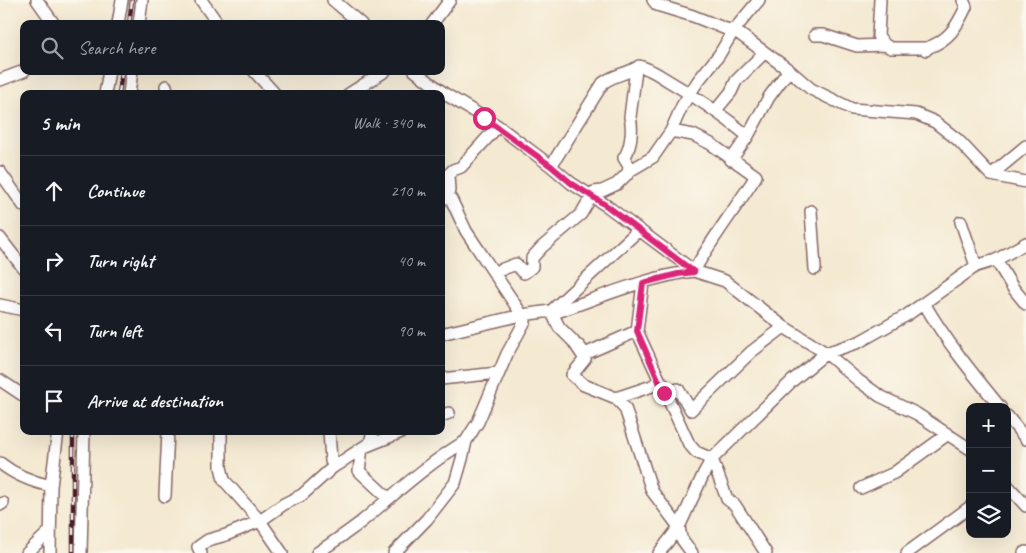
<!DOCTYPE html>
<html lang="en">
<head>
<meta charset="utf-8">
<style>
	body { margin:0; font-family:Caveat,sans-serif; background:#20242c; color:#f1f3f6 }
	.controls { position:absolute; right:15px; bottom:15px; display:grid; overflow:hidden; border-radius:10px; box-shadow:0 5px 20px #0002 }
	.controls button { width:45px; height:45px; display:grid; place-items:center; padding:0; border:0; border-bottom:1px solid #363941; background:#171b24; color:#f1f3f6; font:25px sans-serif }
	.stop { position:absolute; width:15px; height:15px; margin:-11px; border:4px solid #db2777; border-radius:50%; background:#fff }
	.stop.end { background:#db2777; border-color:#fff; box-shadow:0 1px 5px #0008 }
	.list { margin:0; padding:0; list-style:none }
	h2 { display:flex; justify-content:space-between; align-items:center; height:65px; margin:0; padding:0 20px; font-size:21px }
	h2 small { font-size:16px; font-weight:400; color:#9ea1a6 }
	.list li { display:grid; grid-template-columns:32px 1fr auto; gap:15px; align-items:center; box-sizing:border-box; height:70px; padding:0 20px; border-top:1px solid #363941 }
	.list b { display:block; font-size:19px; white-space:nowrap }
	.list em { font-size:16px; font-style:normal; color:#9ea1a6 }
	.icon { flex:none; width:28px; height:28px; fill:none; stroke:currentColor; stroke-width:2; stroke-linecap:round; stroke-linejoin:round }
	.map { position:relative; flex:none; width:1026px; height:553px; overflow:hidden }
	.search { position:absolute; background:#171b24; box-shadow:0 5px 20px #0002; left:20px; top:20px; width:425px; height:55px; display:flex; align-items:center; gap:12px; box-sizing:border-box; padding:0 18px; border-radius:10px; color:#9ea1a6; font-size:19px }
	.panel { position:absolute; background:#171b24; box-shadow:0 5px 20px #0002; left:20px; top:90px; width:425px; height:345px; border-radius:10px }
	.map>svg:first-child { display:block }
</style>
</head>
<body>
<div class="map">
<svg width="1026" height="553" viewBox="0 0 1026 553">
	<rect width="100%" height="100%" fill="#fbf7ec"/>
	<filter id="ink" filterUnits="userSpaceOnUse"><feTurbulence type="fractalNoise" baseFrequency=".02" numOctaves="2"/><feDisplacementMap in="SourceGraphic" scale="10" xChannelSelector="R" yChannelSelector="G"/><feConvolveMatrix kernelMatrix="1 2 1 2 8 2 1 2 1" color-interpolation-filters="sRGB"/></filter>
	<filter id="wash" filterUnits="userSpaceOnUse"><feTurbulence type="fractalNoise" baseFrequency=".0096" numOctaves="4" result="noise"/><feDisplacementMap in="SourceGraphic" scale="20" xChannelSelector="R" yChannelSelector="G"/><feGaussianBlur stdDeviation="1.12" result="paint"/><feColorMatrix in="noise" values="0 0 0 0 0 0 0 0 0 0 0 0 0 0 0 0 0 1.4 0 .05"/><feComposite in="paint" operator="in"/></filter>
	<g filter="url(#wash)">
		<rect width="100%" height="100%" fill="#f4e9d1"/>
	</g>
	<g filter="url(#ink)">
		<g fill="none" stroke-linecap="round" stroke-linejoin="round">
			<defs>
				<path id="minor" d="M37 0 54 24
					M201 0 218 24
					M333 0 361 24
					M653 0 657 5 693 16 726 29 734 30 789 70 811 89 852 109 916 114 935 122 958 140 991 175 1026 182
					M880 0 878 36 885 45 891 48H927L926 50
					M118 24 122 0
					M139 24 142 0
					M432 24 450 0
					M815 35H823L857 46 885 45
					M927 48C949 40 956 28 966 7L963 0
					M254 71 275 94
					M415 71 445 94 498 126 551 166 571 183 607 206 694 271 725 281 784 327 826 353 859 381 880 396 917 414 970 449
					M0 80 24 71
					M166 86 168 94
					M105 94 109 71
					M129 94 132 71
					M349 94 385 71
					M716 110 731 92 736 81 764 53
					M731 160 748 136 769 97 789 70
					M551 166 603 83C614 74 629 74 639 66 651 69 657 74 667 80 698 98 721 114 748 136
					M0 172 24 206
					M628 174 629 166 624 158C631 148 633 129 630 117L636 69
					M991 175 1026 146
					M811 211 815 269
					M961 222 976 266
					M0 238 24 269
					M996 260 1013 288 1026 304
					M495 272 516 264 524 273 532 267V258L542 247 581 214 594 192 602 191 617 184 631 170 653 157 671 131 682 106 698 81 719 55 734 30 759 0
					M643 283 637 331 689 444 696 452 712 459 727 499 735 505 766 553
					M924 303C945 340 973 374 1000 407
					M0 305 24 310
					M441 334 522 315 551 311 554 313C599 298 646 277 694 271 712 238 736 208 756 176L711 144 693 135 671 131
					M579 346 585 354 637 331
					M441 379 498 373
					M0 380 24 396
					M616 398 584 385 572 375 585 359 573 341 559 327 551 311 639 230
					M441 416 449 413
					M1007 416 1026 439
					M221 431V467L224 480 260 521 282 553
					M329 431 331 461 341 463
					M373 431 370 443 362 448 359 471 388 498
					M0 463C15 475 33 482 51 486
					M1007 485 1026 506
					M861 488 894 473 948 434
					M165 496 168 431
					M0 505 3 503
					M27 553 50 531
					M50 553 51 486 58 431
					M81 553 84 431
					M201 553 198 547 208 540 226 535 260 521 284 504 302 495 332 468 362 448 404 431
					M317 553C332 543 347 533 361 522 395 494 428 463 466 441
					M394 553 427 519 455 483 462 459 466 441 478 422 507 354 525 321 522 315 466 231 451 199 447 198 449 190 448 175 453 170 461 167 498 126
					M659 553 679 527 704 473 712 459 792 381 826 353 859 342 907 315 976 266 996 260 1026 243
					M692 553 681 538 679 527 652 491 625 408 616 398 652 386 660 380 670 393 678 389 691 410 751 352 784 327
					M907 553 970 507
					M1024 553 1026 552"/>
			</defs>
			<use href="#minor" stroke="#866665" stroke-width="14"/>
			<use href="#minor" stroke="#fff" stroke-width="11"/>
			<defs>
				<path id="rail" d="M129 24 132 0
					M119 94 122 71
					M73 431V553"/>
			</defs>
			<use href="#rail" stroke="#4a1f2b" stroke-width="4.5"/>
			<use href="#rail" stroke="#fbf7ec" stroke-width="2.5" stroke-dasharray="8" stroke-linecap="butt"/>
		</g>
	</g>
	<g fill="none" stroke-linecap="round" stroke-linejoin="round" filter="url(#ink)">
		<path stroke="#db2777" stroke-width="6" d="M484 118 551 166 571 183 607 206 694 272 678 274 643 283 637 331 664 393"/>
	</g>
</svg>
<div class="controls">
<button>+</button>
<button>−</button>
<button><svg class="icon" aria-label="layers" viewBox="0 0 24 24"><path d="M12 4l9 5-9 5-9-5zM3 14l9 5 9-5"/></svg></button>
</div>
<div class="stop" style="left:484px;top:118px"></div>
<div class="stop end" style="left:664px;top:393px"></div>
<div class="search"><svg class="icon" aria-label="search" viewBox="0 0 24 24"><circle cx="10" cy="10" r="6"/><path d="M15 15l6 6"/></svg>Search here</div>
<section class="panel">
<h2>5 min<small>Walk · 340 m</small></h2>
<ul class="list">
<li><svg class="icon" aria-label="ahead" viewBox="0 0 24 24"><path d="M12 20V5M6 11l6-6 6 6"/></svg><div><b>Continue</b></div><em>210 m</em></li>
<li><svg class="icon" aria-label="right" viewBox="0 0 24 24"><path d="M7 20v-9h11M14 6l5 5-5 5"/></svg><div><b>Turn right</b></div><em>40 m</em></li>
<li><svg class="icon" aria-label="left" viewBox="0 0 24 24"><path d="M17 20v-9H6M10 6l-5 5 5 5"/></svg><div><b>Turn left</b></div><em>90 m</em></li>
<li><svg class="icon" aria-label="arrive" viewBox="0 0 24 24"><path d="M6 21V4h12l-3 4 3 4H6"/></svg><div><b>Arrive at destination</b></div></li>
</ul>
</section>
</div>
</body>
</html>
